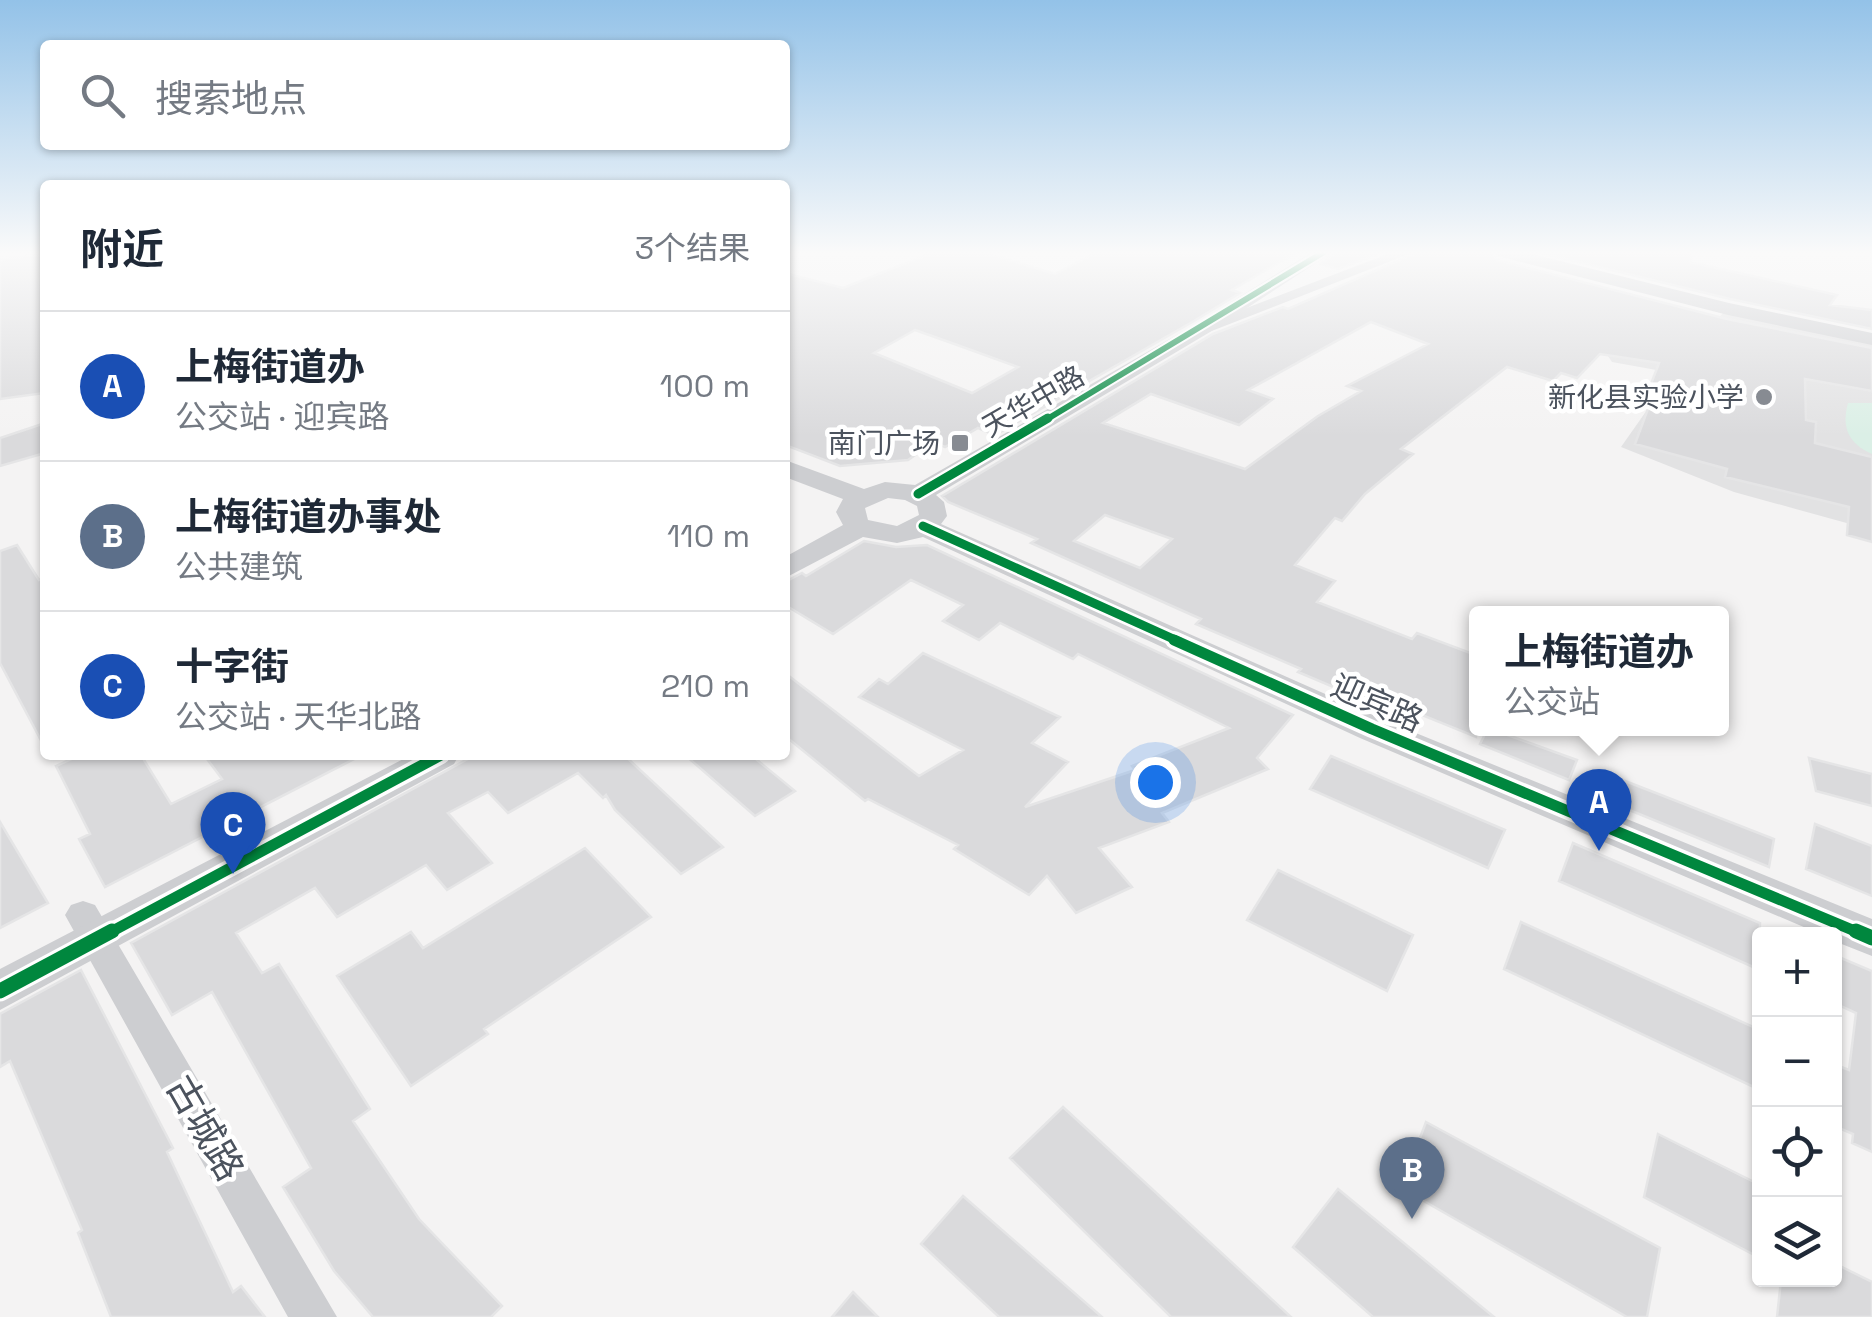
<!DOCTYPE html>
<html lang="zh">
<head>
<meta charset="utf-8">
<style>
	body { margin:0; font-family:"Space Grotesk","Noto Sans SC",sans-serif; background:#f6f6f7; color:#1f2937 }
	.controls { position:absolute; right:30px; bottom:30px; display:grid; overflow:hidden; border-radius:10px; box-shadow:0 2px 8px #0004 }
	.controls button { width:90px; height:90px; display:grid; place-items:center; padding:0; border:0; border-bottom:2px solid #e0e1e3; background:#fff; color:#1f2937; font:50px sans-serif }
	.you { position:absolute; left:1155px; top:782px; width:35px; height:35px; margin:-25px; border:8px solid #fff; border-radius:50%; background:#1a73e8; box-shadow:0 0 0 15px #1a73e833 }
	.badge { display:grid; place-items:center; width:65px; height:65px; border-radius:50%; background:#111827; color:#fff; font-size:32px; font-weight:700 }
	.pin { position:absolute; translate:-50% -82px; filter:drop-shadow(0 2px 5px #0008) }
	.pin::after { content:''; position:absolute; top:52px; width:35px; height:30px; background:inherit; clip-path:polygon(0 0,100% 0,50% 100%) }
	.popup { position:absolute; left:1469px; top:606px; width:260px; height:130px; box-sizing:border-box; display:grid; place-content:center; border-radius:10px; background:#fff; filter:drop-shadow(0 2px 8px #0005); font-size:32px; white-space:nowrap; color:#747a83 }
	.popup b { font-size:38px; color:#1f2937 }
	.popup::after { content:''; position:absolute; left:50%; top:100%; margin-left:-20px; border:20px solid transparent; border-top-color:#fff }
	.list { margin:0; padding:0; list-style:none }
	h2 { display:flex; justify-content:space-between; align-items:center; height:130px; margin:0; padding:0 40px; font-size:42px }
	h2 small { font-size:32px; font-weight:400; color:#747a83 }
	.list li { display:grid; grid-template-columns:65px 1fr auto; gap:30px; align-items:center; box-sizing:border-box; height:150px; padding:0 40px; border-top:2px solid #e0e1e3 }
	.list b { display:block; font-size:38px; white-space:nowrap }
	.list p { margin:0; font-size:32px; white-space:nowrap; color:#747a83 }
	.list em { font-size:32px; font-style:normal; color:#747a83 }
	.icon { flex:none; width:55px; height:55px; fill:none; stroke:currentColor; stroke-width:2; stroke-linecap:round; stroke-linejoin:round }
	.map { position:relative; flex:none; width:1872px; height:1317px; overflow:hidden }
	.search { position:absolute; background:#fff; box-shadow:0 2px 8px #0004; left:40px; top:40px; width:750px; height:110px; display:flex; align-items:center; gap:25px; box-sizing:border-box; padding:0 35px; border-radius:10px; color:#747a83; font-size:38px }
	.panel { position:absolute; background:#fff; box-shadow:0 2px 8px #0004; left:40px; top:180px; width:750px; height:580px; border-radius:10px }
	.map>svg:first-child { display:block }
</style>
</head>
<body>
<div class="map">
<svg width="1872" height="1317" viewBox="0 0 1872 1317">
	<rect width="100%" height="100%" fill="#f4f3f3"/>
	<path fill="#e2e2e3" d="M1724 312 1872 344V530L1734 492 1621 447 1673 373 1612 362 1608 356 1612 340 1714 323Z"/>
	<path fill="#dbefe6" d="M1848 403H1872V454C1849 444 1841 428 1848 403Z"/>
	<path fill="#dadadc" stroke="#e5e5e6" stroke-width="2.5" fill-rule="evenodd" d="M934 252H983L1055 274 1097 252H1297L1232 290 1240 293 1194 321 995 435 978 428 945 447 934 442 908 460 840 466 785 445V273L843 288ZM915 330 960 346 1018 367 972 393 874 353Z
		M1336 252H1361L1375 255 1338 269 1321 264Z
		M1418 252H1491L1497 260 1727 319 1872 348V391L1805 379 1806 420 1816 422 1815 443 1872 457V542L1847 535 1849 507 1725 477 1727 469 1635 444 1655 390 1649 389 1659 363 1600 354 1577 378 1561 373 1553 381 1507 367 1401 449 1413 454 1365 494 1342 521 1335 518 1295 565 1335 581 1317 602 1412 639 1417 633 1476 655V737L1368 693 1364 700 1298 672 1301 669 1196 624 1201 619 1031 543 1037 539 948 502 942 496 1213 334 1283 307 1288 309ZM1371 322 1428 344 1347 386 1361 391 1318 416 1245 469 1103 423 1151 394 1239 425 1273 399 1248 390ZM1105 515 1172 539 1140 568 1074 541Z
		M1538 252H1692L1690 262 1837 295 1830 305 1872 310V329L1730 299Z
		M45 253V393L0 399V260Z
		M45 423V453L0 466V438Z
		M864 541 896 547 927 545 1293 715 1257 758 1268 769 1162 813 1169 822 1099 848 1132 887 1076 913 1047 876 1029 895 954 849 958 845 868 799 865 801 785 736V673L919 776 963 750 859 697 879 679 888 684 923 653 1060 717 1032 743 1068 762 1025 807 1135 770 1132 766 1229 728 1078 654 1073 659 1000 623 979 640 943 621 963 605 911 580 833 634 785 605V582L802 573 806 576Z
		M17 545 39 580 45 578V748L0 663V551Z
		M1488 728 1577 760 1569 780 1480 744Z
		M80 755H141L171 804 222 779 204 755H362L105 887 79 839 90 834 56 766Z
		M475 755H624L723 847 681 874 615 810 606 795 603 798 578 773 508 813 488 792 448 813 492 863 447 890 426 865 337 917 315 888 236 933 262 973 279 964 370 1109 353 1121 419 1219 502 1306 491 1317H373L334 1271 283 1187 311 1168 212 992 172 1015 131 943Z
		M685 755H751L795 791 755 816Z
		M1331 756 1505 830 1488 868 1310 789Z
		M1809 758 1872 774V806L1816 791Z
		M1620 779 1774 839 1769 867 1612 803Z
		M0 822 48 903 0 928Z
		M1815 824 1872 846V896L1806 869Z
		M1573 843 1760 923V970L1559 881Z
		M585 848 651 917 484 1029 488 1034 411 1086 337 976 411 932 423 948Z
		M1278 870 1413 935 1387 991 1247 920Z
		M1521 922 1760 1030V1090L1504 969Z
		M1834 955 1872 971V1152L1852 1143 1853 1134 1834 1126V1064L1849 1070 1856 1013 1834 1003Z
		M81 970 173 1148 167 1152 233 1292 241 1286 265 1317H111L78 1233 82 1230 10 1061 0 1067V1014Z
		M1063 1107 1291 1317H1171L1010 1158Z
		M1426 1122 1660 1248 1647 1317H1627L1401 1188Z
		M1658 1134 1760 1185V1258L1644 1197Z
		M1338 1189 1494 1317H1373L1293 1247Z
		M963 1196 1102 1317H999L921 1244Z
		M1834 1263 1872 1282V1317H1777L1781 1280H1834Z
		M853 1292 878 1317H832Z"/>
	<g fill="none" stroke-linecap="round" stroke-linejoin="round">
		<path fill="#cdced1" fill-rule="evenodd" d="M1393 252H1414L1209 332H1197L1194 328Z
			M83 901 95 905 337 1317H288L65 915 71 905Z"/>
		<path fill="#cdced1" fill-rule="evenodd" d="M1312 252H1333L1210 332 936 495 944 502 947 516 941 524 1384 720 1872 919V956L1834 941V934H1820L1360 738 923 537 897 543 863 537 785 578V557L843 525 836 512 843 499 785 477V460L864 489 885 482 915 485 1196 324ZM888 498 905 500 917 506 919 515 897 526 868 520 865 508Z
			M1495 252H1524L1729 303 1872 333V345L1728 315 1498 256Z
			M411 755H459L454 764 0 1010V969Z"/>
		<defs>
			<path id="cycleway-far3" d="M1044 421 1324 252"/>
			<path id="cycleway-far2" d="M918 494 1048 418
				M923 526 1180 642"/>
			<path id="cycleway-far1" d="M1174 640 1372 729 1862 934
				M107 934 441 755"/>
			<path id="cycleway" d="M1856 931 1872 938
				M0 991 112 931"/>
		</defs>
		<use href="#cycleway-far3" stroke="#fff" stroke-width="10"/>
		<use href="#cycleway-far2" stroke="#fff" stroke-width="14"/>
		<use href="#cycleway-far1" stroke="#fff" stroke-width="18"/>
		<use href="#cycleway" stroke="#fff" stroke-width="21"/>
		<use href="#cycleway-far3" stroke="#00873e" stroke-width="6"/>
		<use href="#cycleway-far2" stroke="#00873e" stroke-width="9"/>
		<use href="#cycleway-far1" stroke="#00873e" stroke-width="11"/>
		<use href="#cycleway" stroke="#00873e" stroke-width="15"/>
	</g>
	<linearGradient id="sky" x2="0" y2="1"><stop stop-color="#93c2e8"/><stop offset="0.58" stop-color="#fafafa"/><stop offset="1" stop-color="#fafafa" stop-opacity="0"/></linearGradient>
	<rect width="1872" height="436" fill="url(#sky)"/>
	<g fill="#878b92" stroke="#fff" stroke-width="4">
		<circle cx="1764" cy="397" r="10"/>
		<rect x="950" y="433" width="20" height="20" rx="5"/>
	</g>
	<g text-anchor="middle" stroke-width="9" stroke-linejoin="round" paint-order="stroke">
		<g font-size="28" fill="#4c535e" stroke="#fff" text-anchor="end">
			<text x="1744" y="407">新化县实验小学</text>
			<text x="940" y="453">南门广场</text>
		</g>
		<g font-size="28" fill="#4c535e" stroke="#fff">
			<text transform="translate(1033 401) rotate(-30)" y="10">天华中路</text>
		</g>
		<g font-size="32" fill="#4c535e" stroke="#fff">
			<text transform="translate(1377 703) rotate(24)" y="11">迎宾路</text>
		</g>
		<g font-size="38" fill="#4c535e" stroke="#fff">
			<text transform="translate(205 1128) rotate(60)" y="13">古城路</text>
		</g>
	</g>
</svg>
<div class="controls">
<button>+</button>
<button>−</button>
<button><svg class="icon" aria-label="locate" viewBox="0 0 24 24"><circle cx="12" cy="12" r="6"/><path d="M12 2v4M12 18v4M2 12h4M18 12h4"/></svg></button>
<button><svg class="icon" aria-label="layers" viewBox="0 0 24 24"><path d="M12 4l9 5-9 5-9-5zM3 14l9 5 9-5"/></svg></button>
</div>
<div class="you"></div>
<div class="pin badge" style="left:1599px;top:851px;background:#1a4fb4">A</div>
<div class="popup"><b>上梅街道办</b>公交站</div>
<div class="pin badge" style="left:1412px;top:1219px;background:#5c6f8a">B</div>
<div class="pin badge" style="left:233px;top:874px;background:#1a4fb4">C</div>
<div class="search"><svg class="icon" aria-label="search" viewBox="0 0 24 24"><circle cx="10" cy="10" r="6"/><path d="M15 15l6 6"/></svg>搜索地点</div>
<section class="panel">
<h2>附近<small>3个结果</small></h2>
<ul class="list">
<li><span class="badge" style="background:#1a4fb4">A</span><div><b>上梅街道办</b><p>公交站 · 迎宾路</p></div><em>100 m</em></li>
<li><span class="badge" style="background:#5c6f8a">B</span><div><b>上梅街道办事处</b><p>公共建筑</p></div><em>110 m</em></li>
<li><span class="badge" style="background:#1a4fb4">C</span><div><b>十字街</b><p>公交站 · 天华北路</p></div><em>210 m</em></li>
</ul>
</section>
</div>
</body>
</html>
